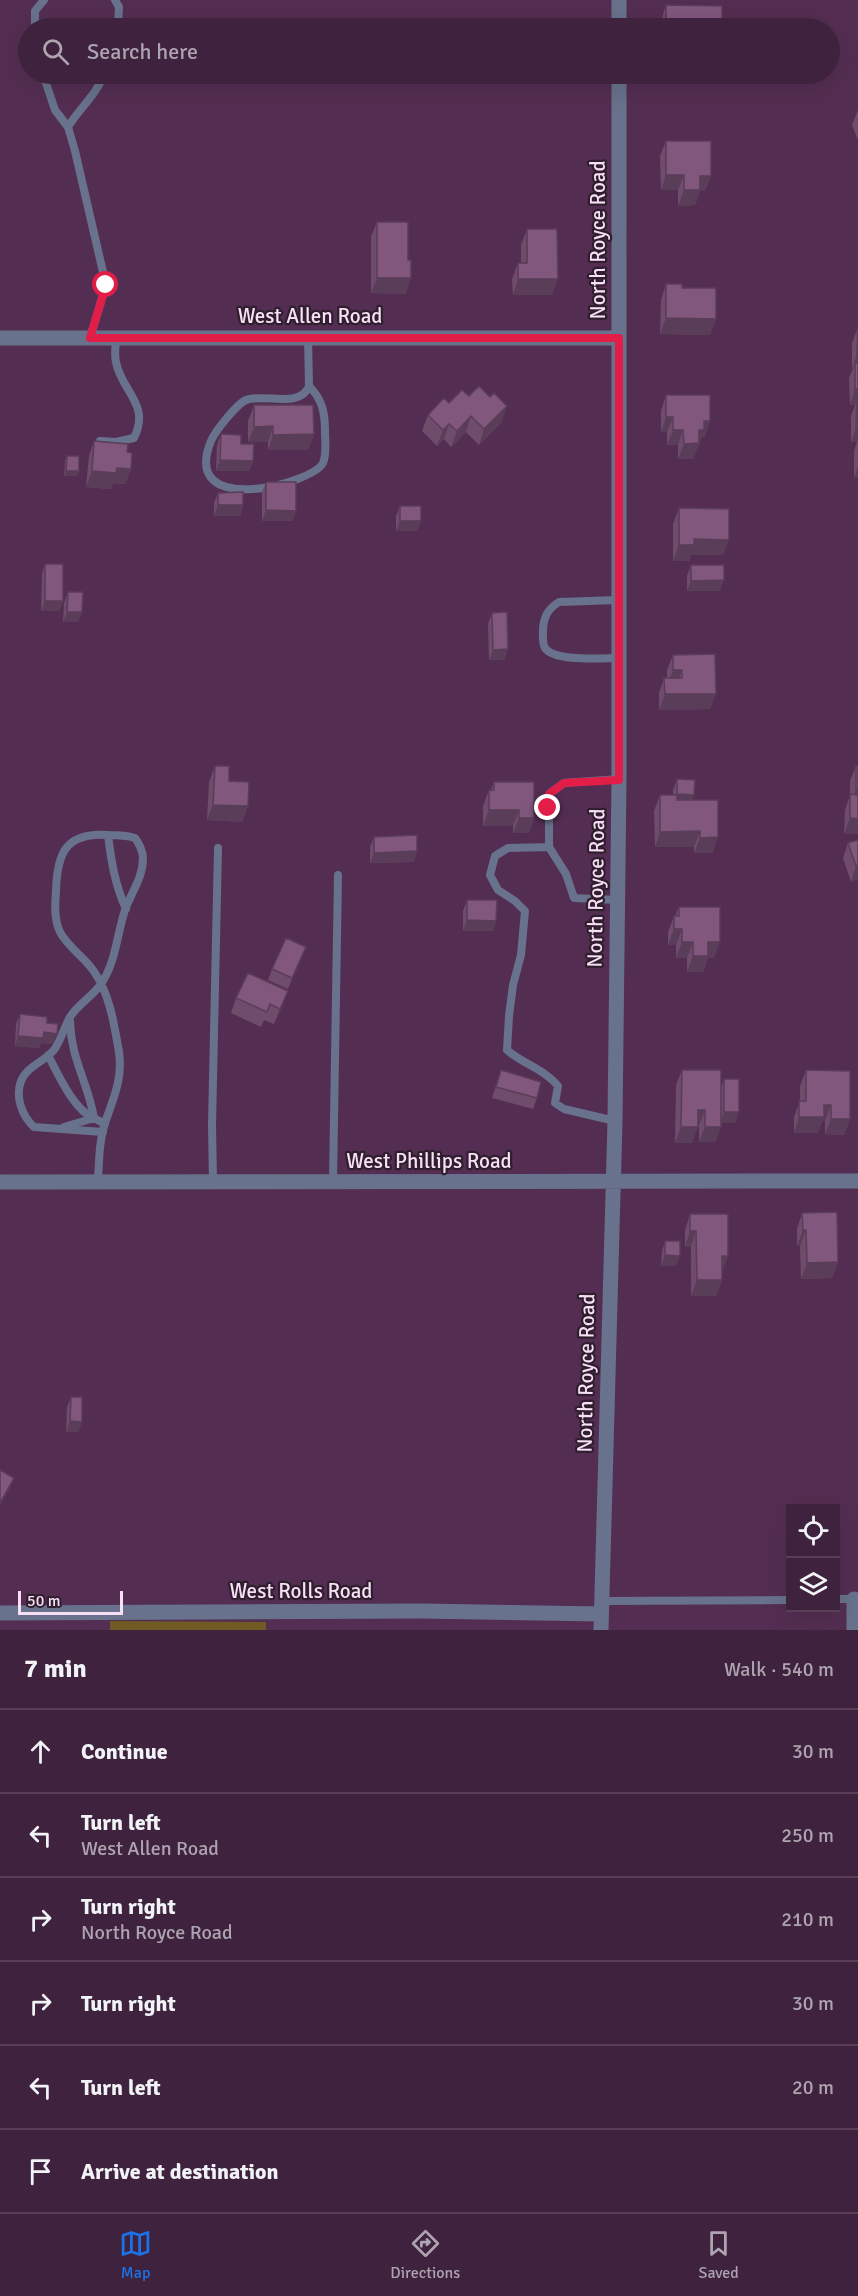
<!DOCTYPE html>
<html lang="en">
<head>
<meta charset="utf-8">
<style>
	body { margin:0; font-family:Signika,sans-serif; background:#4a2f49; color:#f1f3f6 }
	.controls { position:absolute; right:18px; bottom:18px; display:grid; overflow:hidden; border-radius:0px; box-shadow:0 6px 24px #0002 }
	.controls button { width:54px; height:54px; display:grid; place-items:center; padding:0; border:0; border-bottom:2px solid #583f58; background:#3f223e; color:#f1f3f6; font:30px sans-serif }
	.scale { position:absolute; left:18px; bottom:15px; width:105px; box-sizing:border-box; padding-left:6px; border:3px solid #f8dff5; border-top:0; font-size:16px; line-height:21px; white-space:nowrap; color:#f8dff5; -webkit-text-stroke:4px #2f1e2e; paint-order:stroke }
	.stop { position:absolute; width:18px; height:18px; margin:-14px; border:4px solid #e11d48; border-radius:50%; background:#fff }
	.stop.end { background:#e11d48; border-color:#fff; box-shadow:0 2px 6px #0008 }
	.list { margin:0; padding:0; list-style:none }
	h2 { display:flex; justify-content:space-between; align-items:center; height:78px; margin:0; padding:0 24px; font-size:26px }
	h2 small { font-size:20px; font-weight:400; color:#ada4b0 }
	.list li { display:grid; grid-template-columns:39px 1fr auto; gap:18px; align-items:center; box-sizing:border-box; height:84px; padding:0 24px; border-top:2px solid #583f58 }
	.list b { display:block; font-size:22px; white-space:nowrap }
	.list p { margin:0; font-size:20px; white-space:nowrap; color:#ada4b0 }
	.list em { font-size:20px; font-style:normal; color:#ada4b0 }
	.icon { flex:none; width:33px; height:33px; fill:none; stroke:currentColor; stroke-width:2; stroke-linecap:round; stroke-linejoin:round }
	.map { position:relative; flex:none; width:858px; height:1630px; overflow:hidden }
	.search { position:absolute; background:#3f223e; box-shadow:0 6px 24px #0002; left:18px; right:18px; top:18px; height:66px; display:flex; align-items:center; gap:15px; box-sizing:border-box; padding:0 21px; border-radius:33px; color:#ada4b0; font-size:22px }
	.sheet { height:582px; background:#3f223e }
	nav { display:flex; justify-content:space-around; align-items:center; box-sizing:border-box; height:84px; border-top:2px solid #583f58; background:#3f223e; font-size:16px; color:#ada4b0 }
	nav a { display:grid; justify-items:center; gap:3px }
	nav .on { color:#1a73e8 }
	.map>svg:first-child { display:block }
</style>
</head>
<body>
<div class="map">
<svg width="858" height="1630" viewBox="0 0 858 1630">
	<rect width="100%" height="100%" fill="#542e52"/>
	<path fill="#6f5b23" d="M110 1621 266 1622V1630H110Z"/>
	<g fill="none" stroke-linecap="round" stroke-linejoin="round">
		<path stroke="#68728c" stroke-width="8" d="M115 0 119 7 118 28
			M35 28V11L44 0
			M43 74 55 110 68 127 75 151 106 285 90 338
			M68 127C79 109 97 94 104 74
			M308 337 309 386C300 409 265 393 246 400 237 404 215 431 211 441 179 519 312 484 323 463 327 454 325 440 325 431 325 412 322 399 309 386
			M100 441 116 442 134 438C151 404 121 391 116 362 114 355 116 345 116 338
			M618 600 559 602C548 609 544 616 543 629 543 635 542 643 545 648 554 662 603 658 619 658
			M108 835C111 860 115 885 126 909
			M549 847 508 848 495 856 490 875 498 890 515 901 525 911 521 955 513 985 509 1016 507 1050C523 1064 544 1069 558 1086L555 1103 564 1109 615 1121
			M617 900 574 898 566 874 549 847V794L564 783 619 779
			M70 1021C71 1060 88 1082 94 1118L105 1124
			M48 1055C58 1074 74 1111 94 1118L64 1127
			M333 1181 338 875
			M98 1182C99 1162 99 1142 105 1123 113 1099 123 1079 119 1052 114 1024 110 994 93 970 84 957 67 946 60 932 54 920 55 904 56 891 57 854 65 832 108 835 117 835 126 835 135 838 139 843 143 852 143 858 143 878 131 893 125 910 117 934 116 962 101 984 93 996 78 1004 70 1017 64 1028 61 1040 54 1050 44 1062 27 1066 21 1081 15 1097 22 1116 34 1127L103 1132
			M213 1182 212 1125 218 848
			M836 1599H856
			M602 1601 790 1600"/>
		<path stroke="#68728c" stroke-width="15" d="M619 0V28
			M0 338H619
			M0 1182 858 1181
			M0 1613 421 1611 601 1614
			M601 1630 615 1121 619 779V74
			M854 1630V1599"/>
	</g>
	<path fill="#6f4b6c" d="M666 5 722 28H661V21Z
		M858 110V140L852 125Z
		M666 141 705 191H700L695 205 678 206V190H661L660 156Z
		M377 222 406 294 371 293V237Z
		M527 229 552 295H513L512 279 518 263H521V245Z
		M666 284 682 288 716 319 710 335 660 334 661 300Z
		M858 327V478H854V451L857 442H851V416L855 405H850L849 378 853 369H852V343Z
		M666 395 705 437H702L693 459H678V445H667V432H661V411Z
		M469 396 502 422 479 445 466 432 451 447 444 439 437 446 422 431 428 415 449 403Z
		M254 405 314 434 308 450H268V442H248V421Z
		M221 434 241 444 253 461 249 471H216L217 445Z
		M94 441 127 452 131 469 125 484 113 483 111 489 86 487 89 456Z
		M67 456 79 471 77 476H64L65 461Z
		M266 482 296 511 292 521H262V492Z
		M218 493 243 505 240 516H214V503Z
		M400 506 421 521 417 531H396V516Z
		M679 508 723 555H691L689 561H673V524Z
		M45 564 63 601 59 611H41L42 574Z
		M691 565 720 591H687V576Z
		M68 592 82 612 78 622H63L64 603Z
		M492 613 505 660H489L488 624Z
		M673 655 710 709 659 710V693L664 678H667V670Z
		M215 766 229 781 248 806 242 822 207 820 209 782Z
		M856 766H858V834H844L845 810 850 795V781Z
		M677 779 692 800 713 853H694V847H655L654 811 660 795H673V790Z
		M494 782 534 818 529 833H513V826H483V806L489 790H491Z
		M374 837 417 851 414 862 370 863V847Z
		M858 840V879L851 882 843 858 848 843Z
		M467 900 496 921 493 931H463V911Z
		M679 907 714 958H708L703 972H687V958H676V945H668V932L674 916H675Z
		M306 947 288 989 268 980 272 969Z
		M288 991 274 1024 264 1020 261 1027 231 1013 236 998Z
		M20 1014 47 1023 53 1044 41 1043 39 1048 15 1046 16 1024Z
		M501 1070 537 1098 533 1109 492 1098Z
		M682 1070 721 1087 724 1079 735 1123H721V1127L715 1142H699V1125H698L692 1143H675L676 1085Z
		M806 1070 850 1119 844 1135 825 1134V1121H822L818 1133H794V1117L800 1101V1086Z
		M802 1213 838 1262 832 1278 801 1279 800 1246H797V1229Z
		M690 1214 728 1256 722 1271V1280L716 1296H691V1247H685V1230Z
		M665 1241 676 1266H661L662 1251Z
		M71 1397 82 1422 78 1432H66L67 1407Z"/>
	<path fill="#5a3d58" d="M261 74H294L293 75H260Z
		M666 175H684L678 190H661Z
		M700 176H711L705 191H700L695 205 678 206 684 190Z
		M377 278H411L406 294 371 293Z
		M518 279H558L552 295H513Z
		M666 318 716 319 710 335 660 334Z
		M857 354H858V370L855 363 853 369H852Z
		M855 389H858V405L857 400 855 405H850Z
		M507 406 502 422 479 445 484 429Z
		M471 416 466 432 451 447 457 431Z
		M666 417H673L667 432H661Z
		M704 421H710L705 437H702L693 459H678L684 444 699 430Z
		M449 424 444 439 437 446 443 430Z
		M273 426 268 442H248L254 427Z
		M856 427H858V440L857 442H851Z
		M673 430H683L678 445H667Z
		M314 434 308 450H268L273 435Z
		M220 460 253 461 249 471H216Z
		M858 467V478H854Z
		M117 468 131 469 125 484 113 483 111 489 86 487 92 471Z
		M66 471H79L77 476H64Z
		M218 505H243L240 516H214Z
		M266 510 296 511 292 521H262Z
		M400 521H421L417 531H396Z
		M694 539 729 540 723 555H691L689 561H673L679 545Z
		M724 580 720 591H687L691 581Z
		M45 601H63L59 611H41Z
		M67 612H82L78 622H63Z
		M508 649 505 660H489L493 650Z
		M673 670H682L676 686H667Z
		M665 694H716L710 709 659 710Z
		M856 790H858V806H850Z
		M677 794 694 795 691 805H673Z
		M213 805 248 806 242 822 207 820Z
		M489 810H519L513 826H483Z
		M519 818H534L529 833H513Z
		M850 818 858 819V834H844Z
		M700 831 694 847H655L660 832Z
		M718 837 713 853H694L700 838Z
		M417 851 414 862 370 863 374 853Z
		M858 865V879L851 882 856 866Z
		M467 920 496 921 493 931H463Z
		M674 929H682L676 945H668Z
		M682 942H693L687 958H676Z
		M708 942H720L714 958H708L703 972H687L693 956Z
		M306 947 302 958 288 989 292 978Z
		M288 991 282 1007 274 1024 280 1009Z
		M44 1032 57 1034 53 1044 41 1043 39 1048 15 1046 18 1036Z
		M824 1105H831L825 1121H822L818 1133H794L799 1117Z
		M698 1110H705L699 1125H692Z
		M724 1112H739L735 1123H720Z
		M831 1119H850L844 1135 825 1134Z
		M681 1127H698L692 1143H675Z
		M705 1127H721L715 1142H699Z
		M803 1230H806L800 1246H797Z
		M690 1231H696L691 1247H685Z
		M665 1255 680 1256 676 1266H661Z
		M722 1256H728L722 1271Z
		M838 1262 832 1278 801 1279 807 1263Z
		M697 1280H722L716 1296H691Z
		M70 1421 82 1422 78 1432H66Z
		M14 1478 10 1488 0 1506V1503Z"/>
	<path fill="#81577d" stroke="#5a3d58" stroke-width="1.5" d="M666 5 722 6V28H666Z
		M666 141H711V176H700V190H684V175H666Z
		M377 222H408V260H411V278H377Z
		M527 229H557L558 279H518V263H527Z
		M666 284H682V288H716V319L666 318Z
		M858 327V354H857Z
		M855 363H858V389H855Z
		M479 386 490 397 494 393 507 406 484 429 471 416 457 431 449 424 443 430 428 415 444 398 449 403 462 390 469 396Z
		M666 395H710V421H704V430H699V443L684 444 683 430H673V417H666Z
		M857 400H858V427H856Z
		M254 405H313L314 434 273 435V426L254 427Z
		M221 434 241 435V444H254L253 461 220 460Z
		M94 441 128 444 127 452 132 453 131 469 117 468 116 473 92 471Z
		M67 456H79V471H66Z
		M266 482H296V511L266 510Z
		M243 492V505H218V493Z
		M400 506H421V521H400Z
		M679 508 729 509V540L694 539V545H679Z
		M45 564H63V601H45Z
		M691 565H724V580L691 581Z
		M68 592H83L82 612H67Z
		M507 612 508 649 493 650 492 613Z
		M715 654 716 694H665L664 678H682V670H673V655Z
		M215 766H229V781L249 782 248 806 213 805Z
		M856 766H858V790H856Z
		M677 779 695 780 694 795 677 794Z
		M494 782H534V818H519V810H489V790H494Z
		M850 794 858 795V819L850 818Z
		M660 795H677V800H718V837L700 838V831L660 832Z
		M417 835V851L374 853V837Z
		M858 840V865L856 866 848 843Z
		M467 900H497L496 921 467 920Z
		M679 907H720V942H708V956H693V942H682V929H674V916H679Z
		M286 938 306 947 292 978 272 969Z
		M248 973 288 991 280 1009 270 1004 267 1012 236 998Z
		M20 1014 47 1017V1023L58 1024 57 1034 44 1032 43 1038 18 1036Z
		M501 1070 541 1082 537 1098 496 1087Z
		M682 1070H721V1127H705V1110H698V1127H681Z
		M806 1070 850 1071V1119H831V1105H824V1117H799V1101H806Z
		M724 1079H739V1112H724Z
		M837 1212 838 1262 807 1263 806 1230H803L802 1213Z
		M690 1214H728V1256H722V1280H697L696 1231H690Z
		M665 1241H680V1256L665 1255Z
		M71 1397H82V1422L70 1421Z
		M0 1470 14 1478 0 1503Z"/>
	<g fill="none" stroke-linecap="round" stroke-linejoin="round">
		<path stroke="#e11d48" stroke-width="8" d="M106 285 90 338H619V780L564 783 549 794 548 808"/>
	</g>
	<g text-anchor="middle" stroke-width="4.5" stroke-linejoin="round" paint-order="stroke">
		<g font-size="21" fill="#f8dff5" stroke="#2f1e2e">
			<text transform="translate(598 240) rotate(-90)" y="7">North Royce Road</text>
			<text x="310" y="323">West Allen Road</text>
			<text transform="translate(596 888) rotate(-89)" y="7">North Royce Road</text>
			<text x="429" y="1168">West Phillips Road</text>
			<text transform="translate(586 1373) rotate(-89)" y="7">North Royce Road</text>
			<text x="301" y="1598">West Rolls Road</text>
		</g>
	</g>
</svg>
<div class="controls">
<button><svg class="icon" aria-label="locate" viewBox="0 0 24 24"><circle cx="12" cy="12" r="6"/><path d="M12 2v4M12 18v4M2 12h4M18 12h4"/></svg></button>
<button><svg class="icon" aria-label="layers" viewBox="0 0 24 24"><path d="M12 4l9 5-9 5-9-5zM3 14l9 5 9-5"/></svg></button>
</div>
<div class="scale">50 m</div>
<div class="stop" style="left:106px;top:285px"></div>
<div class="stop end" style="left:548px;top:808px"></div>
<div class="search"><svg class="icon" aria-label="search" viewBox="0 0 24 24"><circle cx="10" cy="10" r="6"/><path d="M15 15l6 6"/></svg>Search here</div>
</div>
<section class="sheet">
<h2>7 min<small>Walk · 540 m</small></h2>
<ul class="list">
<li><svg class="icon" aria-label="ahead" viewBox="0 0 24 24"><path d="M12 20V5M6 11l6-6 6 6"/></svg><div><b>Continue</b></div><em>30 m</em></li>
<li><svg class="icon" aria-label="left" viewBox="0 0 24 24"><path d="M17 20v-9H6M10 6l-5 5 5 5"/></svg><div><b>Turn left</b><p>West Allen Road</p></div><em>250 m</em></li>
<li><svg class="icon" aria-label="right" viewBox="0 0 24 24"><path d="M7 20v-9h11M14 6l5 5-5 5"/></svg><div><b>Turn right</b><p>North Royce Road</p></div><em>210 m</em></li>
<li><svg class="icon" aria-label="right" viewBox="0 0 24 24"><path d="M7 20v-9h11M14 6l5 5-5 5"/></svg><div><b>Turn right</b></div><em>30 m</em></li>
<li><svg class="icon" aria-label="left" viewBox="0 0 24 24"><path d="M17 20v-9H6M10 6l-5 5 5 5"/></svg><div><b>Turn left</b></div><em>20 m</em></li>
<li><svg class="icon" aria-label="arrive" viewBox="0 0 24 24"><path d="M6 21V4h12l-3 4 3 4H6"/></svg><div><b>Arrive at destination</b></div></li>
</ul>
</section>
<nav>
<a class="on"><svg class="icon" aria-label="map" viewBox="0 0 24 24"><path d="M3 6l6-2 6 2 6-2v14l-6 2-6-2-6 2zM9 4v14M15 6v14"/></svg>Map</a>
<a><svg class="icon" aria-label="directions" viewBox="0 0 24 24"><path d="M12 3l9 9-9 9-9-9zM9 14v-3h6M13 9l2 2-2 2"/></svg>Directions</a>
<a><svg class="icon" aria-label="saved" viewBox="0 0 24 24"><path d="M7 4h10v16l-5-4-5 4z"/></svg>Saved</a>
</nav>
</body>
</html>
